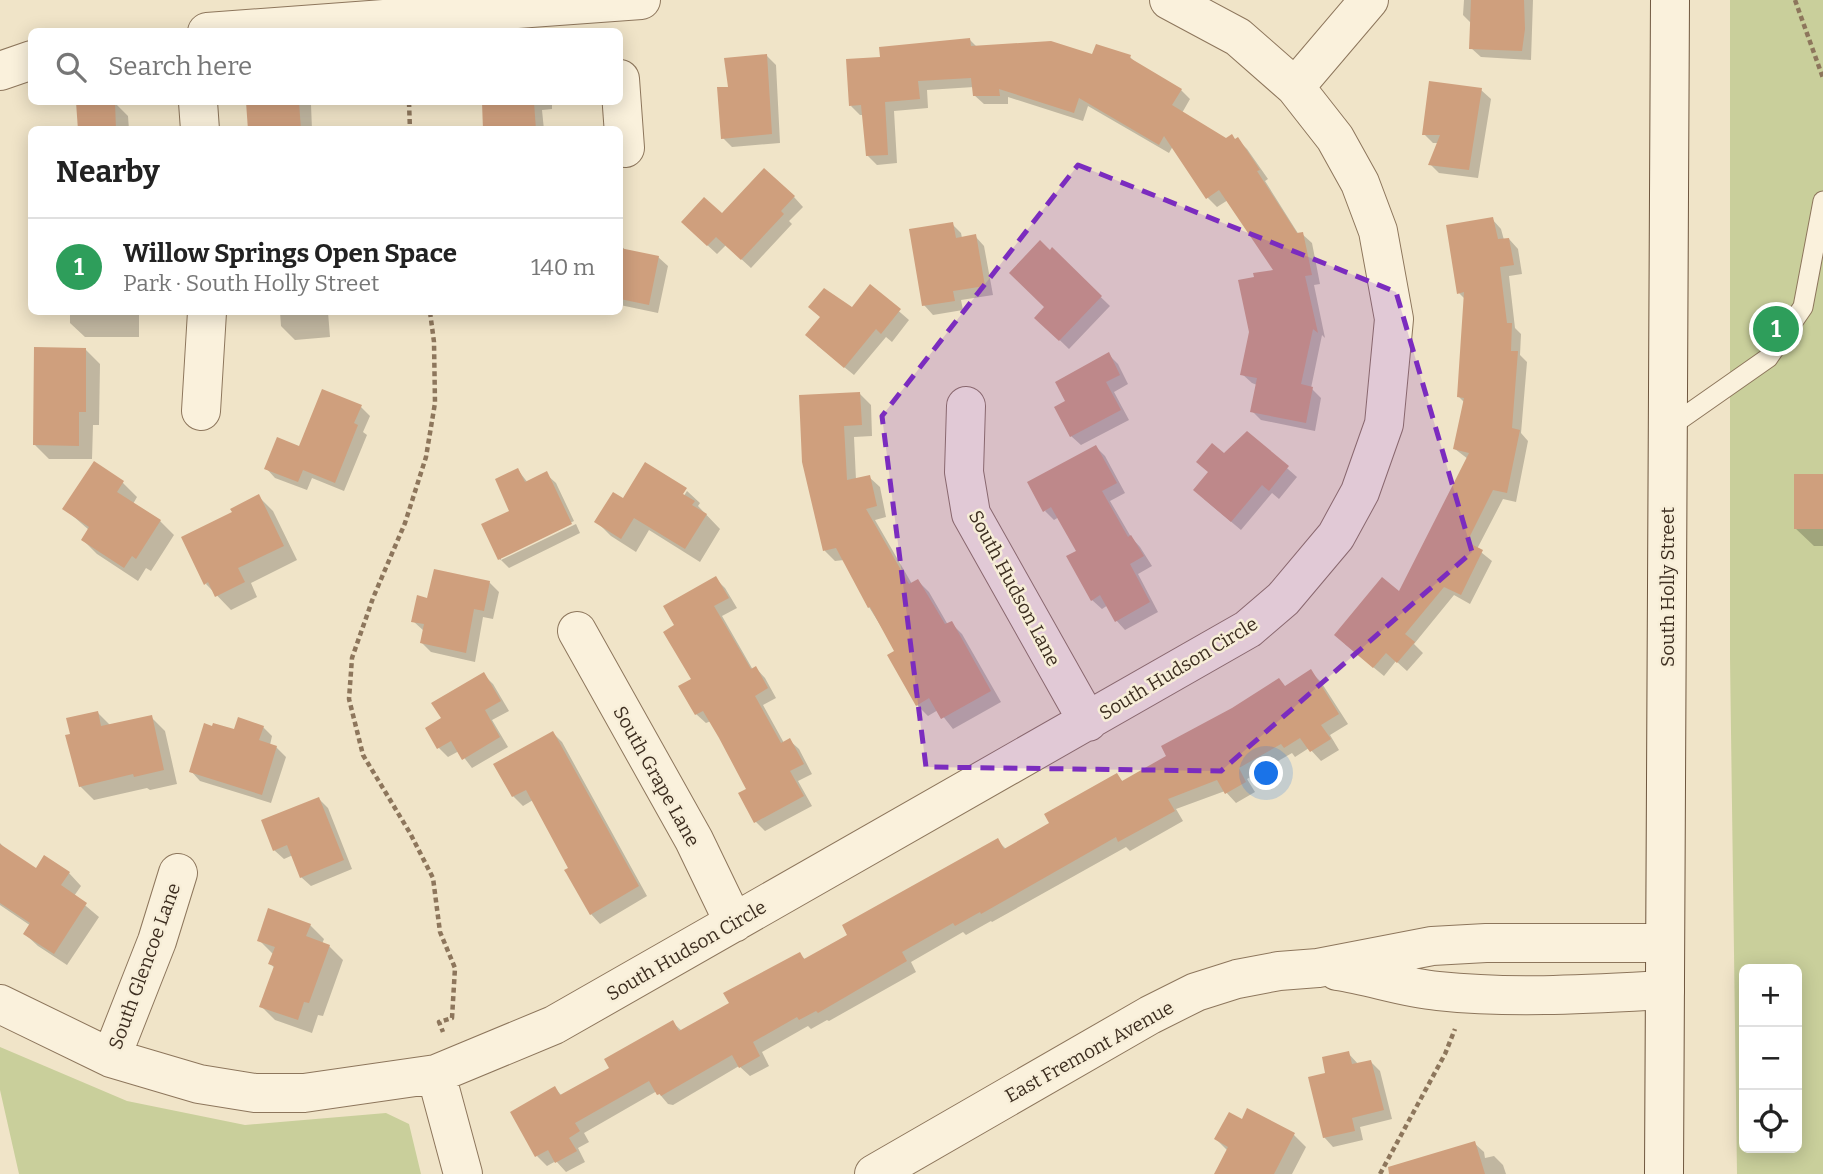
<!DOCTYPE html>
<html lang="en">
<head>
<meta charset="utf-8">
<style>
	body { margin:0; font-family:Bitter,serif; background:#f6f6f6; color:#222 }
	.controls { position:absolute; right:21px; bottom:21px; display:grid; overflow:hidden; border-radius:10px; box-shadow:0 4px 18px #0003 }
	.controls button { width:63px; height:63px; display:grid; place-items:center; padding:0; border:0; border-bottom:2px solid #e0e0e0; background:#fff; color:#222; font:35px sans-serif }
	.you { position:absolute; left:1267px; top:774px; width:24px; height:24px; margin:-18px; border:5px solid #fff; border-radius:50%; background:#1a73e8; box-shadow:0 0 0 10px #1a73e833 }
	.badge { display:grid; place-items:center; width:46px; height:46px; border-radius:50%; background:#9e2a2b; color:#fff; font-size:23px; font-weight:700 }
	.pin { position:absolute; translate:-50% -50%; border:4px solid #fff; box-shadow:0 2px 7px #0006 }
	.list { margin:0; padding:0; list-style:none }
	h2 { display:flex; justify-content:space-between; align-items:center; height:91px; margin:0; padding:0 28px; font-size:30px }
	h2 small { font-size:23px; font-weight:400; color:#767676 }
	.list li { display:grid; grid-template-columns:46px 1fr auto; gap:21px; align-items:center; box-sizing:border-box; height:98px; padding:0 28px; border-top:2px solid #e0e0e0 }
	.list b { display:block; font-size:26px; white-space:nowrap }
	.list p { margin:0; font-size:23px; white-space:nowrap; color:#767676 }
	.list em { font-size:23px; font-style:normal; color:#767676 }
	.icon { flex:none; width:38px; height:38px; fill:none; stroke:currentColor; stroke-width:2; stroke-linecap:round; stroke-linejoin:round }
	.map { position:relative; flex:none; width:1823px; height:1174px; overflow:hidden }
	.search { position:absolute; background:#fff; box-shadow:0 4px 18px #0003; left:28px; top:28px; width:595px; height:77px; display:flex; align-items:center; gap:18px; box-sizing:border-box; padding:0 24px; border-radius:10px; color:#767676; font-size:26px }
	.panel { position:absolute; background:#fff; box-shadow:0 4px 18px #0003; left:28px; top:126px; width:595px; height:189px; border-radius:10px }
	.map>svg:first-child { display:block }
</style>
</head>
<body>
<div class="map">
<svg width="1823" height="1174" viewBox="0 0 1823 1174">
	<rect width="100%" height="100%" fill="#f0e4c8"/>
	<path fill="#c9cf9b" fill-rule="evenodd" d="M1730 0H1823V1174H1737L1730 658ZM1744 969H1797V1148H1744Z
		M0 1047 127 1101 245 1125 386 1113 409 1124 421 1174H19L0 1090Z"/>
	<path fill="#0003" d="M1464 0H1533L1531 60 1481 57 1471 48 1472 24 1463 15Z
		M970 40 977 47 1130 57 1137 64 1181 90 1190 99 1182 113 1227 140H1238L1247 149 1268 179 1265 181 1299 235 1302 234 1312 243 1320 284 1314 285 1325 338 1322 335 1311 388 1321 398 1315 431 1261 420 1252 411 1257 385 1252 383 1242 374 1276 271 1228 200 1217 207 1208 198 1173 146 1169 153 1088 106 1083 121 1008 97V104H984L974 95V87L927 90 928 108 894 111 897 163 877 165 867 155 864 115H860L851 106 882 59Z
		M767 56 776 65 780 143 732 147 723 138Z
		M1481 90 1491 99 1478 178 1439 173 1430 164 1438 143H1433L1424 134Z
		M114 102 128 116 129 130H79L78 104Z
		M247 102H308L311 104 312 130H249Z
		M484 102H552V109L542 110 544 130H485Z
		M794 197 803 207 789 221 792 224 751 268 726 245 717 254 692 231 722 216Z
		M1492 219 1501 229 1504 240 1509 239 1518 249 1522 274 1509 276 1515 328 1521 334 1520 355 1527 362 1521 433 1528 441 1516 502 1503 499 1477 549 1492 561 1470 604 1454 595 1414 644 1423 653 1407 671 1396 661 1384 676 1345 644 1399 593 1468 459 1455 449 1465 403 1459 397 1466 300 1459 293Z
		M952 224 961 233 962 238 975 236 984 246 993 295 961 300 963 310 933 315 924 305Z
		M620 244 626 251 658 257 668 266 658 313 620 305Z
		M1052 250 1110 306 1069 349 1046 327Z
		M871 287 909 320 892 342 886 337 854 375 817 345 852 310Z
		M70 312H139V337H85L70 323Z
		M280 312H328L330 337 295 340 281 326Z
		M86 350 100 364 99 425H93L92 459H49L35 445Z
		M1108 354 1118 364 1128 384 1114 392 1129 420 1081 445 1071 436 1068 402Z
		M860 394 871 405 872 436 854 437 856 480 869 477 880 487 886 517 875 520 912 584 918 581 929 592 948 625 951 623 962 634 1001 702 953 729 938 710 928 716 917 705 897 652 869 607 844 560 835 561 825 551 803 462Z
		M361 407 370 416 363 432 367 435 344 491 312 478 307 490 275 478 266 468 300 449Z
		M1247 433 1297 477 1279 499 1272 493 1241 530 1204 499 1225 455Z
		M1096 447 1105 456 1125 493 1110 501 1131 537 1140 547 1152 566 1138 574 1158 612 1125 630 1116 620 1108 605 1102 609 1092 600 1078 551 1059 517 1054 520 1045 511Z
		M94 464 123 483 137 497 133 504 160 521 174 535 151 571 146 568 138 581 97 554 83 540 89 530 65 509Z
		M518 470 528 483 546 474 556 483 574 521 501 556V560L499 559 511 511Z
		M1823 476V546H1814L1795 528Z
		M686 489 683 490 680 502 687 491 700 503 698 506 720 529 700 562 649 530 636 552 611 536 597 522 623 500Z
		M259 497 273 511 297 560 251 583 257 597 231 610 206 584 234 513Z
		M576 524 580 533 509 568 501 560Z
		M716 579 725 588 737 608 722 616 753 670 756 668 765 678 776 698 763 705 784 743 789 740 799 749 812 774 798 781 812 806 765 831 756 822 749 789 711 721 706 723 696 714 694 680 676 626Z
		M489 582 499 592 493 619 483 617 475 662 431 652 422 643 424 631 413 621 429 600Z
		M1311 672 1321 682 1348 724 1330 735 1339 750 1321 761 1309 748 1295 757 1292 753 1247 779 1255 792 1236 803 1225 791 1176 809 1183 821 1130 851 1126 847 992 922 991 921 966 935 963 932 911 962 916 972 829 1021 827 1020 811 1029 808 1026 762 1052 769 1066 750 1076 739 1066 673 1105 668 1104 657 1091 584 1133 589 1142 578 1148 585 1162 566 1172 556 1161 547 1166 537 1156 555 1088 562 1096 612 1069 673 1023 682 1031 731 1004 799 954 806 960 850 936 997 840 1007 850 1051 824 1117 775 1123 782Z
		M484 675 493 684 509 711 492 720 508 747 472 768 459 751 448 757 439 748 443 719Z
		M98 713 111 726 151 717 165 731 177 784 150 790 147 788 94 800 80 786Z
		M263 727 272 736 270 745 276 747 286 757 271 803 200 781 191 771Z
		M553 733 562 742 647 896 600 924 591 914 571 869 533 800 523 806 513 796Z
		M319 799 328 808 352 869 311 886 301 877 293 855 284 859 274 850Z
		M0 843 6 850 36 870 69 873 81 886 74 896 99 917 67 965 38 946 25 934 31 926 0 905Z
		M310 925 324 939 322 944 329 946 343 960 323 1016 318 1015 312 1033 275 1020 261 1006 275 968 270 964 274 955 259 940Z
		M1348 1053 1359 1065 1371 1062 1380 1071 1392 1119 1360 1127 1363 1140 1333 1147 1324 1137Z
		M1242 1121 1294 1135 1306 1147 1292 1174H1216L1228 1151 1216 1139Z
		M1474 1143 1484 1152 1485 1158 1494 1156 1503 1165 1506 1174H1433Z"/>
	<path fill="#cf9f7d" d="M1471 0H1524L1525 29 1522 51 1469 49Z
		M970 38 971 46 1051 41 1092 54 1096 44 1131 55 1130 58 1182 89 1172 105 1226 138 1232 134 1235 139 1238 137 1260 170 1257 171 1297 233 1303 232 1312 275 1305 276 1318 333 1313 329 1301 384 1313 387 1306 423 1250 412 1257 378 1240 375 1249 332 1238 280 1254 277 1253 273 1273 270 1219 190 1206 199 1164 136 1159 145 1079 98 1074 113 999 89 1000 96H973L971 78 918 81 920 99 885 102 888 155 866 156 861 105 849 106 846 59 880 57 879 47Z
		M767 54 772 134 721 139 717 87H728L724 58Z
		M1429 81 1482 88 1469 170 1428 165 1440 135H1422Z
		M76 102H115L116 130H78Z
		M246 102H299L301 130H248Z
		M482 102H534L536 130H483Z
		M764 168 795 196 781 211 784 214 741 260 716 237 707 246 681 222 704 197 722 213Z
		M1493 217 1498 239 1509 238 1514 265 1500 267 1507 323H1512L1511 351H1518L1512 428 1520 430 1507 493 1493 490 1467 542 1483 550 1461 595 1444 587 1405 634 1415 642 1397 663 1386 653 1373 668 1334 635 1382 577 1399 591 1469 453 1453 449 1464 398 1457 397 1464 292 1457 294 1446 225Z
		M953 222 956 238 976 234 985 286 953 291 955 301 922 306 909 229Z
		M1040 240 1050 250 1052 247 1102 296 1059 341 1034 318 1044 307 1009 273Z
		M620 248 659 256 649 305 620 299Z
		M870 284 901 309 881 334 876 329 844 368 805 335 820 317 808 307 824 288 852 307Z
		M34 347 86 348V412H79V446L33 445Z
		M1109 352 1120 375 1106 382 1121 410 1070 437 1054 407 1065 401 1055 382Z
		M322 389 362 405 354 423 358 425 335 483 303 470 298 482 264 469 277 437 299 446Z
		M860 392 862 425 844 426 847 480 870 475 877 506 866 509 909 584 918 579 945 624 952 621 991 691 941 719 929 698 916 706 887 655 894 651 870 607 868 608 836 548 823 551 802 462 799 395Z
		M1247 431 1289 466 1269 491 1262 485 1231 522 1193 490 1208 472 1196 462 1212 443 1224 453Z
		M1096 445 1117 483 1102 491 1128 537 1131 535 1144 556 1130 564 1150 602 1115 622 1100 595 1091 601 1066 556 1076 551 1051 507 1043 512 1027 482Z
		M94 461 124 481 117 492 161 520 136 559 132 556 124 568 81 540 89 527 62 509Z
		M645 462 687 488 683 494 695 501 692 505 707 514 685 549 634 518 621 539 594 522 613 492 623 498Z
		M518 468 525 482 547 471 572 524 498 560 481 524 509 511 495 479Z
		M1794 474H1823V529H1794Z
		M259 494 284 546 238 568 245 582 215 597 208 582 204 585 181 537 232 512 230 509Z
		M434 569 490 581 484 611 474 609 466 653 420 643 424 624 411 622 417 595 427 598Z
		M716 576 729 598 714 606 751 669 756 666 768 688 755 696 781 743 790 738 804 764 790 771 804 796 754 823 738 793 746 789 719 738 703 711 695 715 678 686 691 679 663 632 674 625 663 606Z
		M1311 669 1339 714 1321 725 1331 739 1310 752 1300 738 1284 748 1281 744 1239 768 1246 782 1225 794 1217 780 1168 799 1175 811 1118 842 1116 837 981 914 980 912 955 926 953 923 902 952 907 961 818 1013 816 1011 799 1020 797 1017 753 1042 760 1056 739 1068 732 1055 661 1096 660 1094 657 1095 649 1081 575 1123 580 1131 569 1138 577 1151 555 1163 548 1150 535 1157 510 1112 555 1086 560 1095 609 1068 604 1059 673 1020 679 1031 729 1003 723 993 800 952 804 959 847 935 842 925 998 838 1004 849 1049 823 1044 814 1117 773 1122 781 1166 756 1161 746 1232 708 1279 678 1285 686Z
		M484 672 501 701 485 710 500 737 462 760 451 741 437 749 425 728 441 718 431 703Z
		M98 711 101 726 152 715 164 770 134 777 133 774 79 787 65 735 70 734 66 718Z
		M238 717 264 726 259 740 277 746 262 795 189 772 204 723 212 726 213 723 234 729Z
		M553 731 639 886 590 915 566 873 564 870 568 868 526 790 512 797 493 764Z
		M319 797 344 860 300 878 287 845 273 851 261 820Z
		M0 844 36 868 44 855 70 872 61 885 87 903 54 954 23 934 30 923 0 903Z
		M268 908 311 924 306 936 330 945 309 1003 304 1002 298 1020 259 1007 274 966 268 964 275 947 257 941Z
		M1349 1051 1352 1064 1371 1060 1384 1110 1352 1118 1355 1131 1323 1138 1308 1077 1325 1073 1322 1057Z
		M1247 1108 1295 1133 1274 1174H1214L1228 1147 1214 1139 1229 1112 1242 1119Z
		M1475 1141 1485 1174H1389L1388 1167Z"/>
	<g fill="none" stroke-linecap="round" stroke-linejoin="round">
		<defs>
			<path id="lane" d="M1668 428 1768 358 1803 307 1823 201"/>
			<path id="street" d="M207 32 641 0
				M0 71 32 60
				M620 79 625 148
				M1295 87 1369 0
				M198 102 200 130
				M966 406 964 472 971 514 1088 722
				M201 411 207 312
				M577 631 694 840 734 923
				M1337 971C1371 976 1404 988 1438 991 1513 999 1590 994 1665 990
				M0 1004 111 1058 199 1084 255 1093H304L436 1074 554 1025 1248 629 1283 599 1336 536 1360 492 1384 424 1394 319 1378 231 1360 183 1335 138 1295 87 1238 37 1169 0
				M111 1058 157 941 178 873
				M436 1074 463 1174
				M874 1174 1150 1015 1196 992 1237 979 1279 971 1318 968 1432 946 1486 943H1665"/>
			<path id="secondary" d="M1664 1174 1670 0"/>
		</defs>
		<use href="#lane" stroke="#8d765c" stroke-width="21"/>
		<use href="#street" stroke="#8d765c" stroke-width="40"/>
		<use href="#secondary" stroke="#6f573f" stroke-width="40"/>
		<path stroke="#8d765c" stroke-width="4.5" stroke-dasharray="5 3.5" stroke-linecap="butt" d="M1795 0 1823 78
			M409 102 410 130
			M430 312 434 342 435 403 426 457 405 523 373 598 352 658 349 699 363 755 410 833 433 878 440 932 455 968 452 1018 439 1022 443 1032
			M1380 1174 1445 1054 1455 1029"/>
		<use href="#lane" stroke="#faf1dc" stroke-width="19"/>
		<use href="#street" stroke="#faf1dc" stroke-width="38"/>
		<use href="#secondary" stroke="#faf1dc" stroke-width="38"/>
	</g>
	<path fill="#7b2cbf" fill-opacity="0.2" stroke="#7b2cbf" stroke-width="5" stroke-dasharray="14 9" stroke-linejoin="round" d="M1078 165 1396 292 1472 552 1221 771 926 767 882 416Z"/>
	<g text-anchor="middle" stroke-width="5" stroke-linejoin="round" paint-order="stroke">
		<g font-size="19" fill="#3d2e20" stroke="#f7eed8">
			<text transform="translate(1667 587) rotate(-90)" y="7">South Holly Street</text>
			<text transform="translate(1015 588) rotate(62)" y="7">South Hudson Lane</text>
			<text transform="translate(1178 668) rotate(-31)" y="7">South Hudson Circle</text>
			<text transform="translate(657 776) rotate(61)" y="7">South Grape Lane</text>
			<text transform="translate(686 950) rotate(-30)" y="7">South Hudson Circle</text>
			<text transform="translate(144 966) rotate(-70)" y="7">South Glencoe Lane</text>
			<text transform="translate(1089 1051) rotate(-29)" y="7">East Fremont Avenue</text>
		</g>
	</g>
</svg>
<div class="controls">
<button>+</button>
<button>−</button>
<button><svg class="icon" aria-label="locate" viewBox="0 0 24 24"><circle cx="12" cy="12" r="6"/><path d="M12 2v4M12 18v4M2 12h4M18 12h4"/></svg></button>
</div>
<div class="you"></div>
<div class="pin badge" style="left:1776px;top:329px;background:#2e9e5b">1</div>
<div class="search"><svg class="icon" aria-label="search" viewBox="0 0 24 24"><circle cx="10" cy="10" r="6"/><path d="M15 15l6 6"/></svg>Search here</div>
<section class="panel">
<h2>Nearby<small></small></h2>
<ul class="list">
<li><span class="badge" style="background:#2e9e5b">1</span><div><b>Willow Springs Open Space</b><p>Park · South Holly Street</p></div><em>140 m</em></li>
</ul>
</section>
</div>
</body>
</html>
